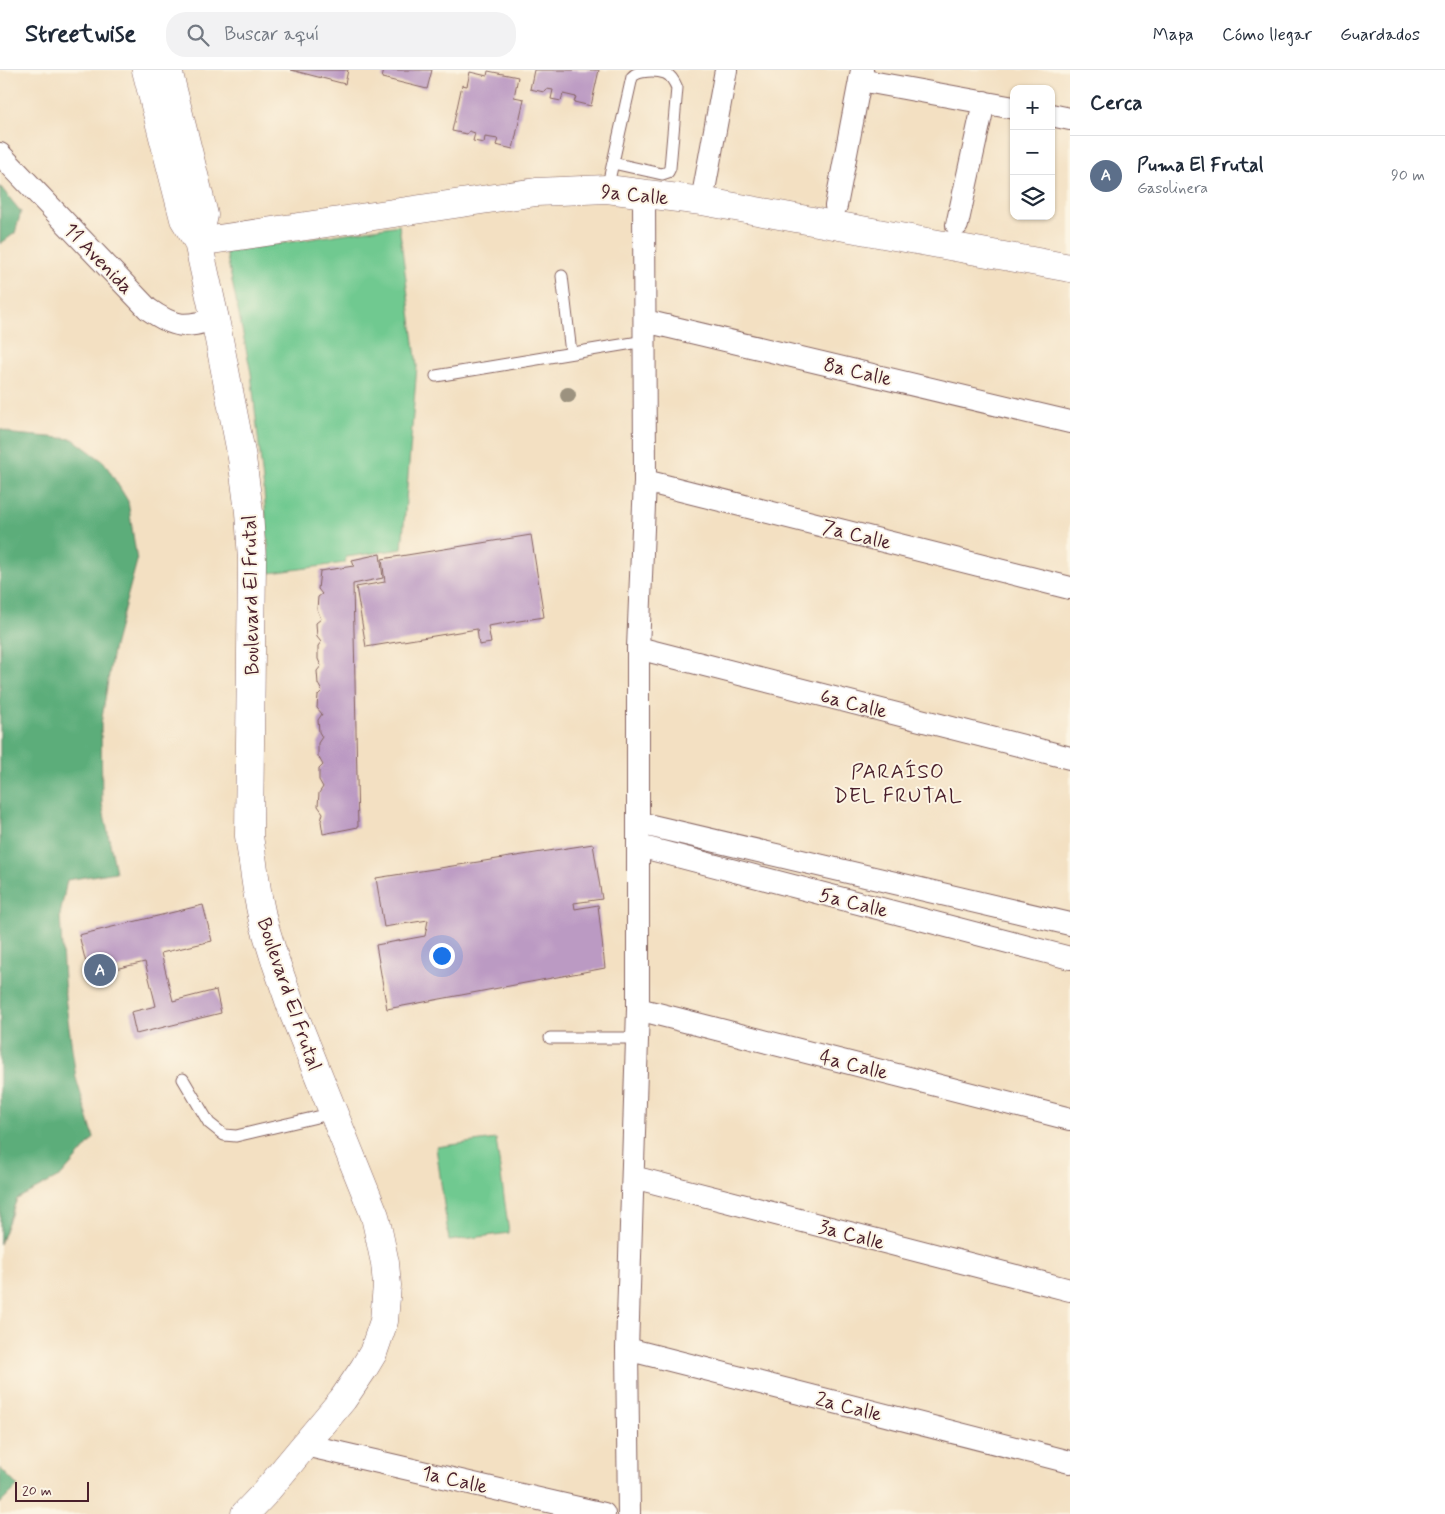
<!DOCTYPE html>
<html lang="es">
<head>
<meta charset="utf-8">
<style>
	body { margin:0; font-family:Mynerve,sans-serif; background:#f2f2f3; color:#1f2937 }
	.controls { position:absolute; right:15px; top:15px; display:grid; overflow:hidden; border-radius:10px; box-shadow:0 1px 4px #0004 }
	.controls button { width:45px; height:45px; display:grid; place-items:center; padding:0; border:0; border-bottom:1px solid #e0e1e3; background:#fff; color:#1f2937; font:25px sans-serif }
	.scale { position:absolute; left:15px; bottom:12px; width:74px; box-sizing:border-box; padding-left:5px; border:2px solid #4a1f2b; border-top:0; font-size:14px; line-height:18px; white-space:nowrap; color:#4a1f2b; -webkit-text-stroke:4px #fcf5e5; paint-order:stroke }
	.you { position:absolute; left:441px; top:885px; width:18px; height:18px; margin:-12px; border:4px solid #fff; border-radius:50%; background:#1a73e8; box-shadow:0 0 0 8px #1a73e833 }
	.badge { display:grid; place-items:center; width:32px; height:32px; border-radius:50%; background:#b5179e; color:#fff; font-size:16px; font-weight:700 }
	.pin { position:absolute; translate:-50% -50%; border:2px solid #fff; box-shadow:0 1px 5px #0006 }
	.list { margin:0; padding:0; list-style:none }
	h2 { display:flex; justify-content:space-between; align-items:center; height:65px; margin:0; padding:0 20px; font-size:21px }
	h2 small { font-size:16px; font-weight:400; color:#747a83 }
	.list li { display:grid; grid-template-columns:32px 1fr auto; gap:15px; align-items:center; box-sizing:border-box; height:80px; padding:0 20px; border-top:1px solid #e0e1e3 }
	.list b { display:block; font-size:19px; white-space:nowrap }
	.list p { margin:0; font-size:16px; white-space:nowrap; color:#747a83 }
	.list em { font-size:16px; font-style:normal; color:#747a83 }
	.icon { flex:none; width:28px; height:28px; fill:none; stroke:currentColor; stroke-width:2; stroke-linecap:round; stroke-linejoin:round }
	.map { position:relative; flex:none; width:1070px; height:1444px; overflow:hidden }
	header { display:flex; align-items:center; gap:30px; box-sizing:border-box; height:70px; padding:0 25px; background:#fff; border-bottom:1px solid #e0e1e3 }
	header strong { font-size:24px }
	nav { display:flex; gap:28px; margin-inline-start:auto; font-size:18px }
	.search { width:350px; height:45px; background:#f2f2f3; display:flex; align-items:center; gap:12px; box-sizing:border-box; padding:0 18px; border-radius:20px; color:#747a83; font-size:19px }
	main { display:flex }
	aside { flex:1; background:#fff }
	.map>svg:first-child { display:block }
</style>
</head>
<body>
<header>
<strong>Streetwise</strong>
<div class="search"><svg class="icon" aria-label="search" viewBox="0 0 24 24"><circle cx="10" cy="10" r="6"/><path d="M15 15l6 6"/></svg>Buscar aquí</div>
<nav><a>Mapa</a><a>Cómo llegar</a><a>Guardados</a></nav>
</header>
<main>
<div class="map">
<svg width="1070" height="1444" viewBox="0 0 1070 1444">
	<rect width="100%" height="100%" fill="#fcf5e5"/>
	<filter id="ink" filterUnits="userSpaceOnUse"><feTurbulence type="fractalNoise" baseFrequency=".02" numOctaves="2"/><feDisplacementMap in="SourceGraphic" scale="10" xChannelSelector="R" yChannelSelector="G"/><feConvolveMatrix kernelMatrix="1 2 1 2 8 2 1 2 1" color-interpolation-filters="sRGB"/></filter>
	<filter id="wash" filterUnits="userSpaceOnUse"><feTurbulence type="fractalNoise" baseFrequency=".0096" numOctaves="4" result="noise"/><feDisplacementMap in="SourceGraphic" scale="20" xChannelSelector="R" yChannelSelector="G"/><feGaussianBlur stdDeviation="1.12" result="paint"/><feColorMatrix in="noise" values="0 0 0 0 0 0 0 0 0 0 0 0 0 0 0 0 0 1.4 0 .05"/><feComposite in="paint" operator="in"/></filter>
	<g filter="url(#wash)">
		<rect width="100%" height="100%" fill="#f3e0c2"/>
		<path fill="#6fc990" stroke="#5c745e" d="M399 155 417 296 402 479 346 487 345 493 270 503 264 421 251 303 226 182Z
			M496 1069 509 1163 449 1171 436 1077Z"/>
		<path fill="#5bad7a" stroke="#526652" d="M0 116 21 142 15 163 0 174Z
			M0 359 14 364 73 369 104 392 128 431 137 491 113 580 101 654 102 734 116 802 67 810 60 845 65 927 76 1008 94 1068 61 1106 17 1129 0 1174Z
			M0 1398 18 1416 0 1434Z"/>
		<g id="blocks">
			<path fill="#bb9ac3" d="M291 0H348L345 14Z
				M384 0H432L427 19 382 8Z
				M534 0H599L591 36 574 32 576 27 563 24 561 31 551 29 553 20 547 19 544 22 530 19Z
				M488 1 518 7 514 27 524 29 513 79 496 75 498 69 485 67 484 73 473 71 475 63 469 61 467 64 452 61 462 15 467 16 470 2 487 6Z
				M531 465 544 547 488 556 491 573 479 575 477 559 366 577 356 517 385 512 382 489Z
				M380 484 383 508 353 514 358 757 323 764 321 751 323 743 318 736 319 723 323 717 319 710V699L323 695 318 686V673L322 667 319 662 318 650 322 644 317 638 318 625 322 621 318 614 317 601 321 596 318 589V576L321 572 317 567 316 553 321 549 317 539 318 527 322 524 318 519 320 501 354 496 352 490Z
				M593 774 602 829 574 833 575 839 598 835 605 898 387 939 376 875 425 866 428 850 384 857 376 808Z
				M203 835 212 871 161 883 173 931 216 920 221 943 136 964 131 942 156 936 145 892 89 905 79 865Z"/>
		</g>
	</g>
	<g filter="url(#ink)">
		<use href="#blocks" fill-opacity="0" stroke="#856360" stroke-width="1"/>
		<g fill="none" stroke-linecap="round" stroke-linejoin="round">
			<defs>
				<path id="lane" d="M607 119 632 7C638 0 656 0 665 3 672 6 675 13 677 18L670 98 668 102 662 104 613 93
					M562 206 571 283
					M436 306 645 271
					M550 968H637
					M183 1009 209 1053 224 1065 236 1066 334 1043"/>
				<path id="street" d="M860 10 1014 38
					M1051 45 1070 49
					M0 84 148 239C175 258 184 258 215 249
					M702 131 726 0
					M836 136 862 0
					M957 155 984 32
					M645 251 1070 352
					M645 411 1070 518
					M638 578 1070 688
					M639 753 1070 854
					M639 776 1070 888
					M638 939 1070 1049
					M633 1107 1070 1220
					M627 1279 1070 1392
					M305 1375 604 1444
					M629 1444 627 1279 638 939V578L645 411 644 123"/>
				<path id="secondary" d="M198 172 536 122 607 119 702 131 1070 198"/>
				<path id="primary" d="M146 0 184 149 198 172 215 249 242 388 249 442 252 490 249 766 258 827 263 851 274 887 293 942 375 1146 385 1193 387 1215 384 1251 373 1283 364 1298 343 1329 264 1424 245 1444
					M168 0 204 145 198 172"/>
			</defs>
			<use href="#lane" stroke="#856360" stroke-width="13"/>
			<use href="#street" stroke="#856360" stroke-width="24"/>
			<use href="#secondary" stroke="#856360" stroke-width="29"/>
			<use href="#primary" stroke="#856360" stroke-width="29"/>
			<use href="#lane" stroke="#fff" stroke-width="11"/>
			<use href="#street" stroke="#fff" stroke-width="22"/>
			<use href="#secondary" stroke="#fff" stroke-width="28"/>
			<use href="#primary" stroke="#fff" stroke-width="28"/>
		</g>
		<circle fill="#9c927f" cx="568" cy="325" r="8"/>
	</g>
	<g text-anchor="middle" stroke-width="4" stroke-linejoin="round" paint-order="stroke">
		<g font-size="20" fill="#4a1f2b" stroke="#fcf5e5">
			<text transform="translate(635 124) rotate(6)" y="7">9a Calle</text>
			<text transform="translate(99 188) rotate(46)" y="7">11 Avenida</text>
			<text transform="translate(858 301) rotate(13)" y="7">8a Calle</text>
			<text transform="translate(857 464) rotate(14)" y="7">7a Calle</text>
			<text transform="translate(250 525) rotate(-91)" y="7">Boulevard El Frutal</text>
			<text transform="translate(854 633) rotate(14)" y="7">6a Calle</text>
			<text transform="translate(854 832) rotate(14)" y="7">5a Calle</text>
			<text transform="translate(290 924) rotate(71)" y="7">Boulevard El Frutal</text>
			<text transform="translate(854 994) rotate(14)" y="7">4a Calle</text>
			<text transform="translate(852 1164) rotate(15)" y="7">3a Calle</text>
			<text transform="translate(849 1336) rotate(14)" y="7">2a Calle</text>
			<text transform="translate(455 1409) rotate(13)" y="7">1a Calle</text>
		</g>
		<g font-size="21" letter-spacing="1" fill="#4a1f2b" stroke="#fcf5e5">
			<text x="898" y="708">PARAÍSO<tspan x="898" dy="24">DEL FRUTAL</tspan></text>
		</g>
	</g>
</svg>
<div class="controls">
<button>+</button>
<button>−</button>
<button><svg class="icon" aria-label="layers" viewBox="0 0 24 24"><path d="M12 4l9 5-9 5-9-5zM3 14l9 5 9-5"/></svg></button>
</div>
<div class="scale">20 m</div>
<div class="you"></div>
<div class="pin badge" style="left:100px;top:900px;background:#5c6f8a">A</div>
</div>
<aside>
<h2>Cerca<small></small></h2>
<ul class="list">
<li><span class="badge" style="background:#5c6f8a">A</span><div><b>Puma El Frutal</b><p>Gasolinera</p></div><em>90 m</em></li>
</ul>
</aside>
</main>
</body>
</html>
